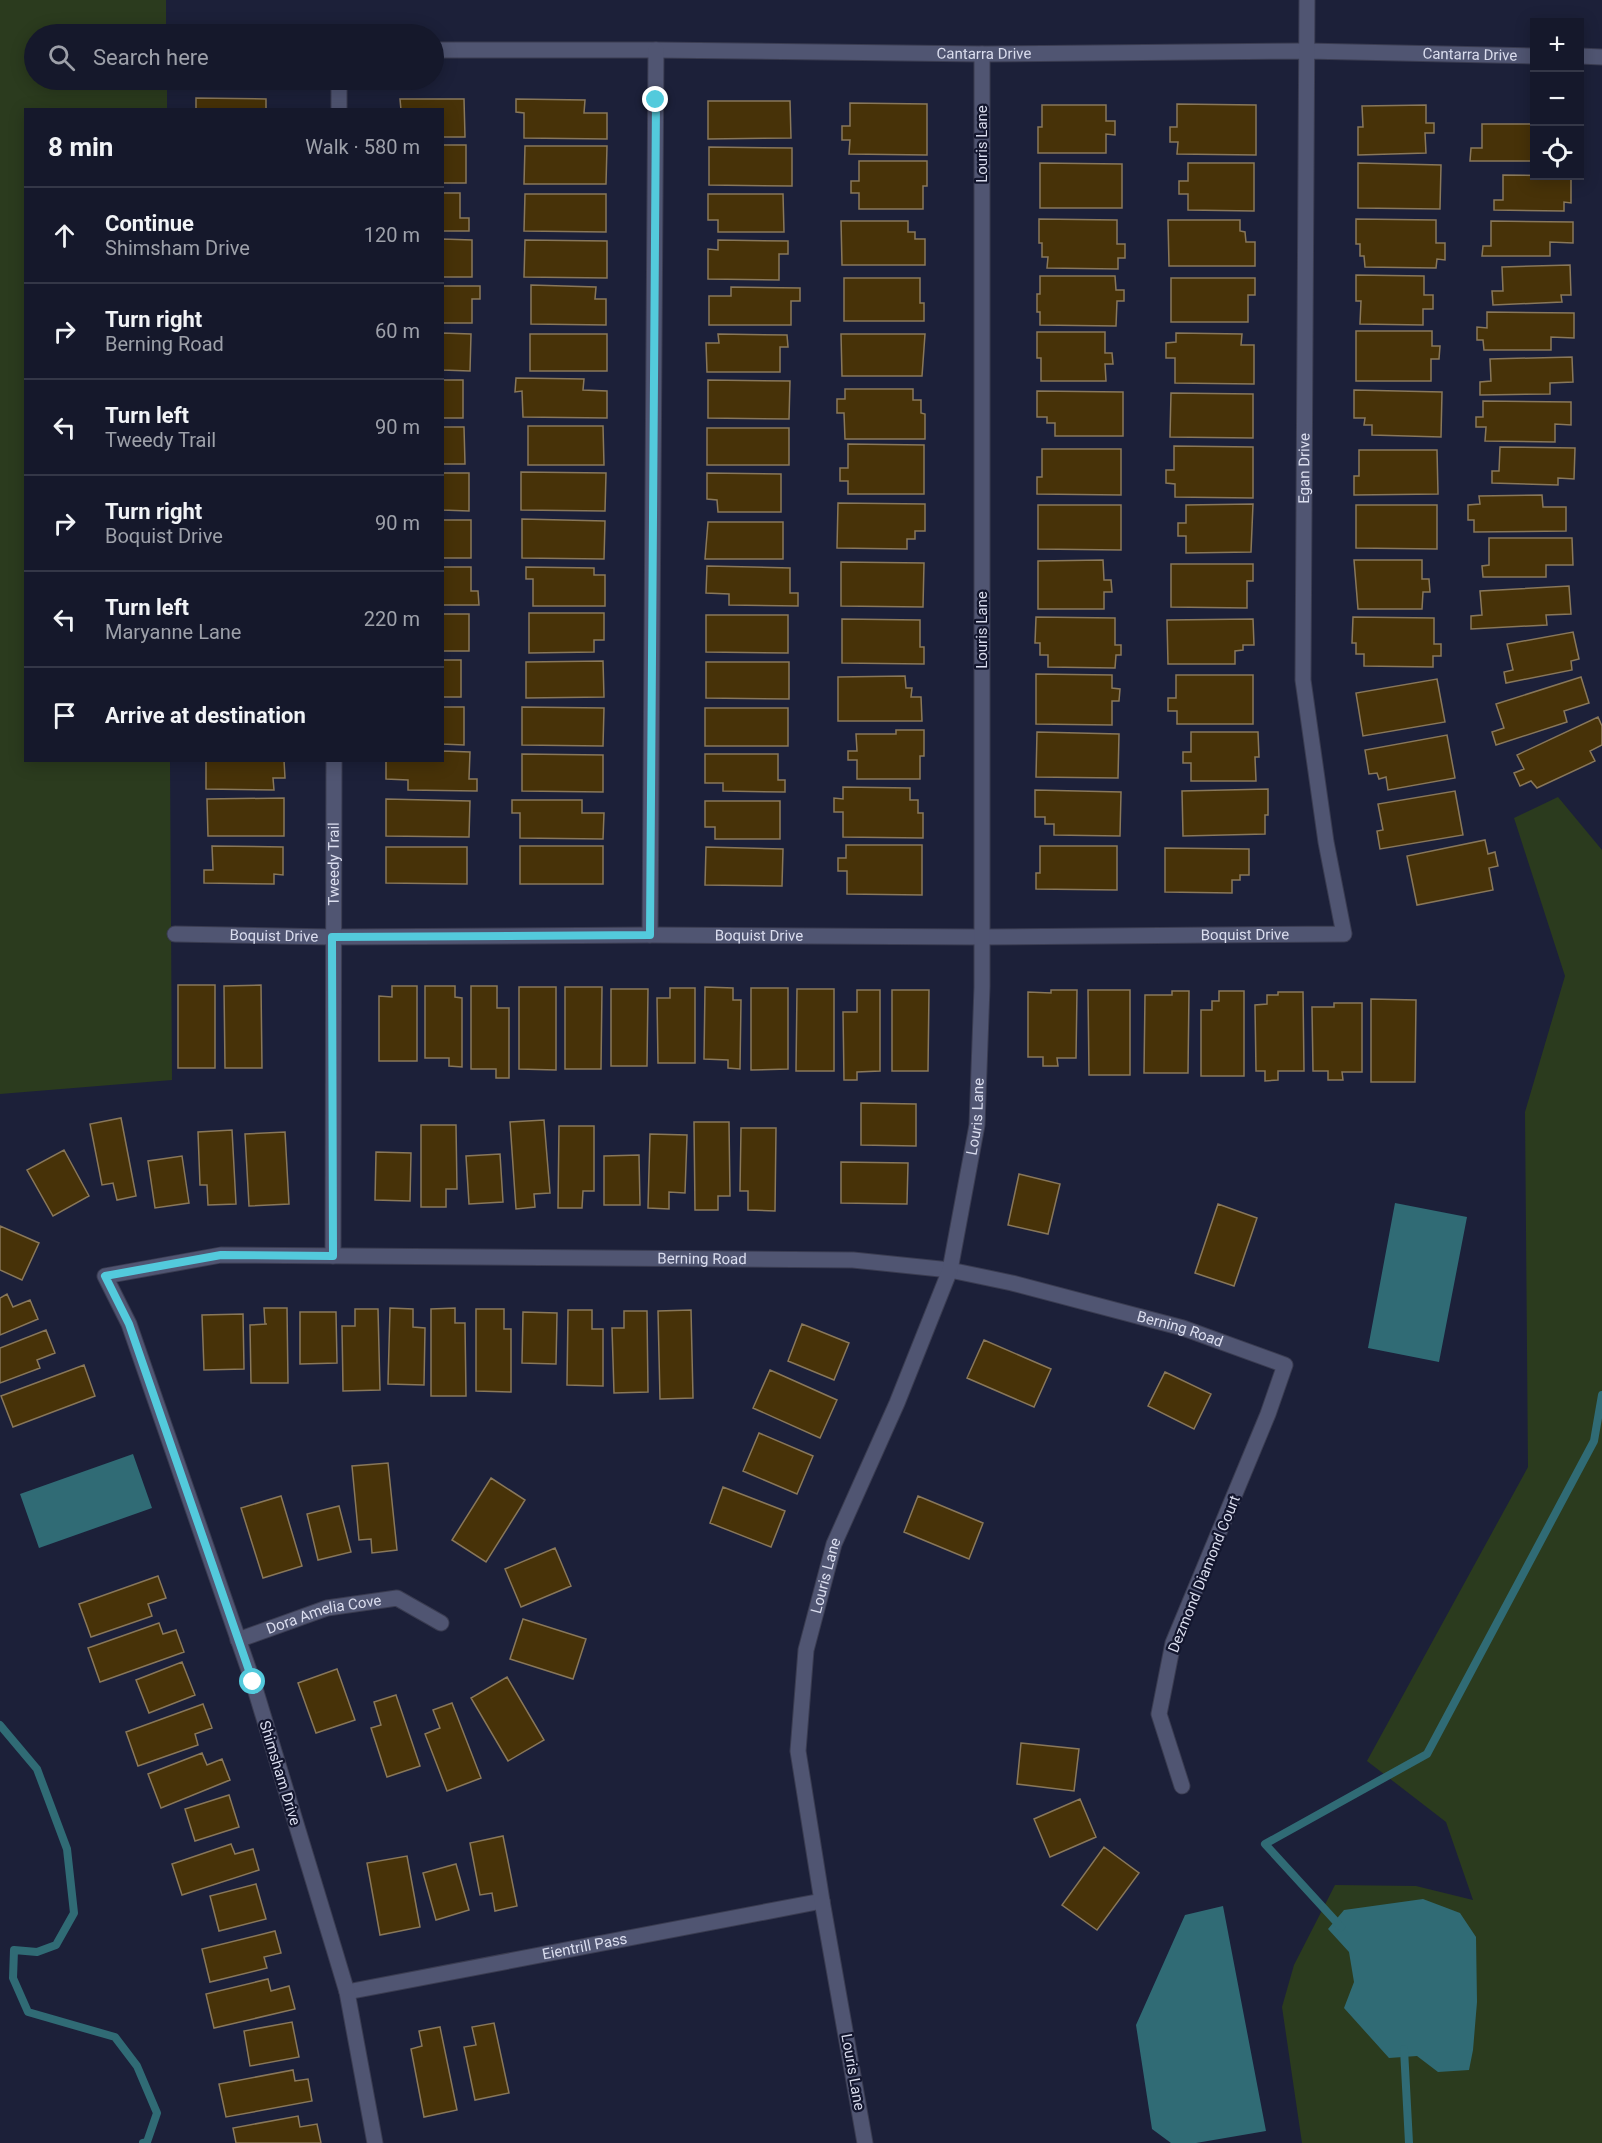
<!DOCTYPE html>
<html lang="en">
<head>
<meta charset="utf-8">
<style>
	body { margin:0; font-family:Roboto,sans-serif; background:#1e2133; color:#f1f3f6 }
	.controls { position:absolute; right:18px; top:18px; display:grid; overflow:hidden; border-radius:0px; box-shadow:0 3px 15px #0003 }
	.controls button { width:54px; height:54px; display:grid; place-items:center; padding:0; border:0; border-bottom:2px solid #343747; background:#15182b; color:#f1f3f6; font:30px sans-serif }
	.stop { position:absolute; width:18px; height:18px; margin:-14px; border:4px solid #53cadc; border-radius:50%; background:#fff }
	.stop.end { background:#53cadc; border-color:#fff; box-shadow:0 2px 6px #0008 }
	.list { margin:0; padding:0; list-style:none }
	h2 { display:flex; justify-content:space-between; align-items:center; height:78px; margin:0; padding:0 24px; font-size:26px }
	h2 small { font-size:20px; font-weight:400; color:#9da0a9 }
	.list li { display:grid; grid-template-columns:39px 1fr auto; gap:18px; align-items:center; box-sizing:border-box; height:96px; padding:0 24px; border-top:2px solid #343747 }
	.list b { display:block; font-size:22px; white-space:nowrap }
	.list p { margin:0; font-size:20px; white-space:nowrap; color:#9da0a9 }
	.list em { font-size:20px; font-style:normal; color:#9da0a9 }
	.icon { flex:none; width:33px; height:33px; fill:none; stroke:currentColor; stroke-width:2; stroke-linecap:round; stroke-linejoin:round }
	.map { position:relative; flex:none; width:1602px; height:2143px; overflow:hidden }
	.search { position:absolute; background:#15182b; box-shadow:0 3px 15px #0003; left:24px; top:24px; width:420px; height:66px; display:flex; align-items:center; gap:15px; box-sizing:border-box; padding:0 21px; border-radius:33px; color:#9da0a9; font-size:22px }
	.panel { position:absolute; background:#15182b; box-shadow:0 3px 15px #0003; left:24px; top:108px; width:420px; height:654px; border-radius:0px }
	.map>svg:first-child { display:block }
</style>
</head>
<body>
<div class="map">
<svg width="1602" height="2143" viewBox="0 0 1602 2143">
	<rect width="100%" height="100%" fill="#1c2039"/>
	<path fill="#2b3b1e" d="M0 0H166V34H34V80H167V109L26 110V760L170 761 172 1080 0 1094Z
		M1558 797 1602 850V2143H1302L1282 2007 1294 1965 1335 1885 1416 1886 1473 1900 1446 1822 1367 1761 1528 1467 1525 1112 1565 976 1514 818Z"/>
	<path fill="#306b75" d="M1395 1203 1467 1217 1439 1362 1368 1348Z
		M133 1454 152 1508 39 1548 20 1494Z
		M1423 1899 1460 1913 1476 1937 1477 2002 1473 2050 1469 2070 1438 2072 1417 2056 1389 2058 1344 2008 1354 1982 1349 1952 1328 1929 1344 1910Z
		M1223 1906 1266 2131 1196 2143H1171L1152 2129 1136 2025 1185 1915Z"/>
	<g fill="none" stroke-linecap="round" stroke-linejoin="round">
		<path stroke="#306b75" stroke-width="8" d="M0 1725 37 1769 67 1849 74 1913 56 1945 37 1952 14 1950 13 1978 28 2012 115 2037 137 2066 157 2113 147 2142 143 2143
			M1341 1927 1265 1844 1427 1754 1594 1441 1602 1395
			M1404 2049 1409 2143"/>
	</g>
	<path fill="#473208" stroke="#88775a" stroke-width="1.5" d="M196 98 266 99V110H196Z
		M400 99H464L465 137H442V110H401Z
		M516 99 585 100 584 113H607V139L524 138V113L516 112Z
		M708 101H790L791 138 708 139Z
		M850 103 927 104V155L849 154 850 140H842V126H850Z
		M1177 104 1256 105V155L1177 154 1178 142H1170V127H1177Z
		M1042 105H1106V121H1115V135L1106 134V153H1038V127H1042Z
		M1426 105V123H1434V133H1425L1426 153 1358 155V127H1363L1362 106Z
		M1482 124H1534V161H1470L1471 148H1482Z
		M442 145H466V183H442Z
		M525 146H607L606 184H524Z
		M709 147 792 148V186L709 185Z
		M859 161H927V186H923V209H859V193H851V181H859Z
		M1040 163 1122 164V208H1040Z
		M1188 163H1254V211L1188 210V194H1179V181H1188Z
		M1358 163 1441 165 1440 209 1358 208Z
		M1503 175 1571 176V203L1564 202V211L1494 210V200H1503Z
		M442 193H460V218H469V231H442Z
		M525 194H606V232L524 231Z
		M708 194H783L784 232H718V220H708Z
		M1039 219 1117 220V244H1125V258H1118V269L1047 268 1048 257H1042V243H1039Z
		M1356 219 1436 220V243H1445V260L1437 259 1436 268 1365 267 1364 256H1360V244H1356Z
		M1168 220H1240V231L1245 232 1246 242H1255V266H1169Z
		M841 221H908V232H915V239H925V265H842Z
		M1491 221 1573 222V243L1550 242V256H1482L1483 246H1491Z
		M442 239 472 240V277H442Z
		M525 240 607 241V278L524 277Z
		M718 240 788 241V254H779V280L708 279V249L718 250Z
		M1570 265 1571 295H1561L1562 302 1493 305 1492 291H1503L1502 267Z
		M1356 275 1424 276V295H1433V309H1423V325L1360 324 1361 301H1356Z
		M1040 276H1115L1116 290H1124V301H1117L1116 326 1040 325V312H1037V294H1040Z
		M844 278H920V303H924V321H844Z
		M1171 278H1255V295H1248V322H1171Z
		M531 285 596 287 595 299H606V325L531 324Z
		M442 286H480V299H472V323H442Z
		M731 287 800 288V301H791V325H709V296H731Z
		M1487 312 1574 313V338L1551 337V350H1484L1483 340H1477V327L1487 328Z
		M1356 331H1432V346H1440L1439 359H1431V381H1356Z
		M1037 332H1105V353H1112L1113 364H1105L1106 381H1041V358H1037Z
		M442 333 471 334 470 371 442 370Z
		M1176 333 1242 334 1241 345H1254V384L1175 383V358H1166V343L1176 342Z
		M530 334H607V371H530Z
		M718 334 787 335 788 347H780V372H707L706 343H719Z
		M841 334H925L922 376H842Z
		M1572 357 1573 382 1550 383V394L1480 395V382L1491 381 1490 359Z
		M516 378 584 379 583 390 607 391V418L523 417 522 391 515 392Z
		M442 380H463V418H442Z
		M708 380 790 381 789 419 708 418Z
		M845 389H913V400H921V413L925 414V439H845L844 413H837V399H845Z
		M1354 390 1442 392 1441 437 1372 435V425H1364L1365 418H1354Z
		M1037 391 1123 392V436H1055V423H1047V417H1037Z
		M1171 393 1253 394V438L1170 437Z
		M1483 401 1571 402V425L1555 424V442L1485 441 1486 427H1476V417H1483Z
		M528 426H603L604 465H528Z
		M442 427H464L465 464H442Z
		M707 428H789V465H707Z
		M848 444 924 445V494H848V481H840V468H848Z
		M1174 446 1253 447V498L1175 497V484L1166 483V470H1174Z
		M1500 447 1575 448 1574 479 1558 478V485L1492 483V471H1499Z
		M1042 449H1121V495L1037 494V477H1042Z
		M1359 450H1437L1438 494 1354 495V476H1359Z
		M521 472 606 473 605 511 521 510Z
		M442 473H469V511L442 510Z
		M707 473 781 474V512H718L717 500 707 499Z
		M1542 495 1543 507H1566V531L1474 532V520H1468V505L1480 504 1479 496Z
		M838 503 925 504V531H915V539H907V549L837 548Z
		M1253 504 1251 552 1186 553V536H1178V523H1186V505Z
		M1038 505H1121V550L1038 549Z
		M1356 505H1437V549L1356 548Z
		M522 519 605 521 604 559 522 558Z
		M442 520H471V558H442Z
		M708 522H783V559H705Z
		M1489 538H1572L1573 565H1546V577H1483L1482 566 1489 565Z
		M1103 560 1104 580H1111L1112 592H1104V609H1038V561Z
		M1354 560H1422V579H1429L1430 592H1423L1422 609H1358Z
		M841 562 924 563 923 607 841 606Z
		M1171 564H1253V581H1247V608L1171 607Z
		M707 566 790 568V593H798V606L729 605V594L706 593Z
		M442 567H471V591H478L479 605H442Z
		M526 567 594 568V575H605V606H533V579H526Z
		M1569 586 1571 614 1546 615 1547 625 1471 629V616L1482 615 1480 591Z
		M529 613H604V640H594V652L529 653Z
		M442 614H469V651H442Z
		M706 615H788V653L706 652Z
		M1036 617 1115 618V645H1121V655H1116L1115 668 1048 667V655H1040V643H1035Z
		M1353 617 1434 618V644H1441V656H1433V667L1364 666V654H1356V643H1352Z
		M842 619 920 620V647H924V664L842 663Z
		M1253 619 1254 645H1243V650L1235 651V664H1168L1167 620Z
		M1573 632 1579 659 1571 661 1572 670 1506 683 1504 672 1513 670 1507 644Z
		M442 660H461V697H442Z
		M603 661 604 697 526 698V662Z
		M706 662H789V699L706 698Z
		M1036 674 1112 675V688L1120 689 1119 701H1112V725L1036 724Z
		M1176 675H1253V724H1177V711H1168V698H1176Z
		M905 676 906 688H912L911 697H921L922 721H838V677Z
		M1581 677 1589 703 1564 711 1567 722 1496 745 1492 732 1504 728 1496 704Z
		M1437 679 1445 722 1363 736 1356 693Z
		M442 707H464V745L442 744Z
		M522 707 604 708 603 746 522 745Z
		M705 708H788V746H705Z
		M1598 717 1602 726V745L1590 751 1595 761 1537 788 1531 781 1520 786 1514 773 1524 769 1517 755Z
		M896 730H924V756H920V779H857V760H848V751H857L856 734H896Z
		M1037 732 1119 734 1118 778 1036 777Z
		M1191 732H1258L1259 757H1255L1256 781H1191V763H1183V752H1191Z
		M1447 735 1455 778 1388 790 1386 777 1379 779 1377 773 1369 774 1365 750Z
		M442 751 470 752 469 779H477V791L408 790V780L386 779V760H442Z
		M522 754 603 755V792L522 791Z
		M705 754H778V780H785V792L723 791V783H705Z
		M206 760H284L285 778H273L274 790 206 789Z
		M843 787 910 788V800H918V813H923V838L843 837V812H834V798L843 799Z
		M1268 789V815H1265V834L1183 836 1182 791Z
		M1035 790 1121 792 1120 836 1054 835V824H1045V817H1035Z
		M1455 791 1463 835 1380 849 1377 831 1383 830 1378 804Z
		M284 798V836H208L207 799Z
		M386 799 470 801 469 837 386 836Z
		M512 800H582V813H604L603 839 520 838V813H512Z
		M705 801H780V839H715V827H705Z
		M1485 840 1488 854 1495 852 1498 866 1489 868 1493 890 1417 905 1407 856Z
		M846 845H922V895L847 894V871H838V858H846Z
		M212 846 283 847V875L274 874V884L204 883V870H213Z
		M520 846H603V884H520Z
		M1040 846H1117V890L1036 889V873H1040Z
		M386 847H467V884L386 883Z
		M706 847 783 849 782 886 705 885Z
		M1165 848 1249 849V875H1240V880H1232V893L1165 892Z
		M178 985H215V1068H178Z
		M261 985 262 1068H225L224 986Z
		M392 986H417V1061H379V996L392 997Z
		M425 986H455V997L462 998V1067L449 1066V1058H425Z
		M471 986H497V1008H509V1078H496V1069H471Z
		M519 987H556V1070L519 1069Z
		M565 987H602L601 1069H565Z
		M705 987 733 988V1000H741L740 1069 728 1068V1060L704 1059Z
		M670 988H695V1063H658L657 998H670Z
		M751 988H788V1069L751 1070Z
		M611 989H648L647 1066H611Z
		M797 989H834V1071H796Z
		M857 990H880V1071L857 1072V1080H844L843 1012H857Z
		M892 990H929L928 1071H892Z
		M1051 990H1077L1076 1058H1057L1058 1066H1043V1057H1028V992L1051 993Z
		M1088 990H1130V1075H1089Z
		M1172 991H1189L1188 1073H1144L1145 995H1172Z
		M1219 991H1244V1076H1201V1010H1212V1001H1219Z
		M1278 992H1303L1304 1071H1278V1080L1265 1081V1071H1256L1255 1005 1267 1004V995H1278Z
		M1371 999 1416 1000 1415 1082H1371Z
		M1334 1003H1362V1072H1342L1343 1080H1328V1071H1313L1312 1007H1334Z
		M861 1103 916 1104V1146L861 1145Z
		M121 1118 136 1196 117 1200 113 1183 102 1185 90 1124Z
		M544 1120 550 1193 534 1194 535 1207 516 1209 510 1122Z
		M694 1122H729L730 1196H718V1210H695Z
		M421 1125H456L457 1189H446V1207H421Z
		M559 1126H594V1191H583L582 1208H558Z
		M741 1128H776L775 1211 748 1210V1191H740Z
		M232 1130 236 1204 208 1205 207 1185H200L198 1132Z
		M285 1132 289 1204 249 1206 245 1134Z
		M650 1134 687 1135 685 1193 669 1192V1209L648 1208Z
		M64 1150 89 1196 53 1216 27 1170Z
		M376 1152 411 1153 410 1201 375 1200Z
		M500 1154 503 1202 469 1204 466 1156Z
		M639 1155 640 1205H604V1156Z
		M182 1156 189 1203 155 1208 148 1161Z
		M841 1162 908 1163 907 1204 841 1203Z
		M1019 1174 1060 1184 1048 1234 1008 1225Z
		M1218 1204 1257 1218 1234 1286 1195 1273Z
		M0 1226 39 1243 22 1280 0 1270Z
		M7 1294 13 1307 30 1300 38 1319 0 1335V1298Z
		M264 1308H287L288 1383H251L250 1325 267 1324H265Z
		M390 1308 413 1309V1327L425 1328 424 1385 388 1384Z
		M455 1308V1323H465L466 1396H431V1309Z
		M355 1309H378L380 1390 343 1391 342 1326H355Z
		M476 1309H504V1329H511V1392L476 1391Z
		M568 1310H592V1329H603V1386L567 1385Z
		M691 1310 693 1398 660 1399 658 1311Z
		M624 1311H647L648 1392 614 1393 612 1328H624Z
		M300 1312H336L337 1363 300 1364Z
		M523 1312 557 1313 556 1364 522 1363Z
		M243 1314 244 1369 204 1370 202 1315Z
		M802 1324 849 1343 834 1380 788 1361Z
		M46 1330 55 1353 37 1360 40 1368 0 1383V1348Z
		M984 1340 1051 1369 1034 1407 967 1378Z
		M84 1365 95 1396 13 1427 1 1396Z
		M770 1370 837 1400 820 1438 753 1408Z
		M1165 1372 1211 1394 1194 1429 1148 1406Z
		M759 1433 813 1456 797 1494 743 1471Z
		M388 1463 397 1550 372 1553 371 1539 359 1540 352 1466Z
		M491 1478 525 1500 486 1562 452 1540Z
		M723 1487 785 1511 771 1547 710 1523Z
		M281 1496 302 1566 263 1578 241 1508Z
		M918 1496 983 1523 969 1559 904 1532Z
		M339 1506 351 1552 318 1560 307 1514Z
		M555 1548 571 1586 521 1607 505 1569Z
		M158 1576 166 1598 148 1604 152 1616 91 1637 79 1604Z
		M523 1619 586 1639 573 1679 510 1659Z
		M159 1623 163 1634 176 1630 184 1652 100 1682 88 1648Z
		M182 1662 195 1695 149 1713 136 1680Z
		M337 1669 355 1720 316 1733 298 1683Z
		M507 1677 544 1740 508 1761 471 1698Z
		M396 1695 420 1766 387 1777 371 1728 381 1725 374 1702Z
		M452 1703 481 1778 447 1791 425 1734 440 1728 433 1710Z
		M203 1704 212 1728 195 1734 198 1745 138 1766 126 1732Z
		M1021 1743 1079 1749 1074 1791 1017 1784Z
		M202 1753 207 1765 222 1759 230 1780 161 1808 148 1774Z
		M229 1795 239 1827 195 1841 185 1809Z
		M1080 1799 1096 1837 1050 1857 1034 1819Z
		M503 1836 517 1906 495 1911 492 1893 480 1895 470 1843Z
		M231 1844 235 1854 253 1849 259 1870 182 1895 172 1864Z
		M1104 1847 1139 1873 1097 1930 1062 1905Z
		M407 1856 420 1927 380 1935 367 1863Z
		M456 1864 469 1910 436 1920 423 1873Z
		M256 1884 266 1919 219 1931 210 1896Z
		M275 1931 281 1953 264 1957 267 1968 210 1982 202 1949Z
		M268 1979 271 1991 289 1986 295 2009 214 2028 206 1994Z
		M292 2022 299 2057 250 2066 244 2031Z
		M494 2023 509 2093 475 2100 464 2047 476 2045 472 2027Z
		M440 2027 457 2110 424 2117 411 2049 422 2046 419 2031Z
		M293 2070 295 2081 308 2079 312 2101 226 2117 219 2084Z
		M298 2116 300 2127 317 2124 321 2143H236L233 2128Z"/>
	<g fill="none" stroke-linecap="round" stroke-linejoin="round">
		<defs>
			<g id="minor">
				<path id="s1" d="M434 50H656L982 54 1306 51 1534 56"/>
				<path d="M1580 56 1602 57"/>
				<path d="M339 110V80"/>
				<path id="s2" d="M175 934 332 937 650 935 982 937 1344 934 1326 842 1303 680 1307 0"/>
				<path d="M650 935 656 50"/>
				<path id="s3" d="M333 1256 334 760"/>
				<path id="s4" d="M238 1640 327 1608 397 1598 441 1623"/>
				<path id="s5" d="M347 1992 822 1901"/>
				<path id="s6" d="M375 2143 347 1992 335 1952 253 1682 129 1324 105 1276 221 1255 853 1260 950 1270 1012 1283 1183 1328 1285 1365 1268 1414 1173 1643 1159 1714 1182 1786"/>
				<path id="s7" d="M865 2143 822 1901 798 1751 806 1650 834 1544 897 1403 950 1270 977 1125 982 987V54"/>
			</g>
		</defs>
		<use href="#minor" stroke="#3a3c51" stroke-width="17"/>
		<use href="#minor" stroke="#505572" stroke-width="15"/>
	</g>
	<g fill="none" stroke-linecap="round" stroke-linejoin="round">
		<path stroke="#53cadc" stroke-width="8" d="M253 1682 129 1324 105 1276 221 1255 333 1256 332 937 650 935 656 100"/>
	</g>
	<g text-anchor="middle" stroke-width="4.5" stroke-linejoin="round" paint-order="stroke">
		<g font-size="15" fill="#daddee" stroke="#13162e">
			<text dy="5" stroke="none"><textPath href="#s1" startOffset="550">Cantarra Drive</textPath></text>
			<text dy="5" stroke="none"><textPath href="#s1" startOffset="1036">Cantarra Drive</textPath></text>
			<text transform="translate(982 144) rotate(-90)" y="5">Louris Lane</text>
			<text dy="5" stroke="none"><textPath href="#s2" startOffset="1638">Egan Drive</textPath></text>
			<text transform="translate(982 630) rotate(-90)" y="5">Louris Lane</text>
			<text dy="5" stroke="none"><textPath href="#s3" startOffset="392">Tweedy Trail</textPath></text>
			<text dy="5" stroke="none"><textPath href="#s2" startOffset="1070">Boquist Drive</textPath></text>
			<text dy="5" stroke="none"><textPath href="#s2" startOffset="99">Boquist Drive</textPath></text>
			<text dy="5" stroke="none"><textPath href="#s2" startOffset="584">Boquist Drive</textPath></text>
			<text dy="5" stroke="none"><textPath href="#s7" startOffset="1062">Louris Lane</textPath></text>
			<text dy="5" stroke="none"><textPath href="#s6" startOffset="1509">Berning Road</textPath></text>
			<text dy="5" stroke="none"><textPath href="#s6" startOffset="1995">Berning Road</textPath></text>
			<text transform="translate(1204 1574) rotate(-68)" y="5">Dezmond Diamond Court</text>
			<text dy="5" stroke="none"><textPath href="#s7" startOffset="576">Louris Lane</textPath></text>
			<text dy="5" stroke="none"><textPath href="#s4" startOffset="90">Dora Amelia Cove</textPath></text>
			<text transform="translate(280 1773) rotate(73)" y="5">Shimsham Drive</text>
			<text dy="5" stroke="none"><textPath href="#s5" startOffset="242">Eientrill Pass</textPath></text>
			<text transform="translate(853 2072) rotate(80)" y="5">Louris Lane</text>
		</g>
	</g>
</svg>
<div class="controls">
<button>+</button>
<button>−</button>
<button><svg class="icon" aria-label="locate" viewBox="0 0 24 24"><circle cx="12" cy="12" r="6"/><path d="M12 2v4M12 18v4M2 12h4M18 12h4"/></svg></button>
</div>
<div class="stop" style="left:253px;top:1682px"></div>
<div class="stop end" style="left:656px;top:100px"></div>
<div class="search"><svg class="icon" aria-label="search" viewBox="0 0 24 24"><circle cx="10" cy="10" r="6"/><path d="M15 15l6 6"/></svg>Search here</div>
<section class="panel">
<h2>8 min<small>Walk · 580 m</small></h2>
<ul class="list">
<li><svg class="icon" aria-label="ahead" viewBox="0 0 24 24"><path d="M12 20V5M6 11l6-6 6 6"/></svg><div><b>Continue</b><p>Shimsham Drive</p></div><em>120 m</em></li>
<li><svg class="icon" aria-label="right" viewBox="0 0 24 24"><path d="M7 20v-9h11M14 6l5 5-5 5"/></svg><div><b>Turn right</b><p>Berning Road</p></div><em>60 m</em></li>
<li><svg class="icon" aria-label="left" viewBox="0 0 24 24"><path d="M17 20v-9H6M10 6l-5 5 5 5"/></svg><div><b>Turn left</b><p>Tweedy Trail</p></div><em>90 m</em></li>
<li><svg class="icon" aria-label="right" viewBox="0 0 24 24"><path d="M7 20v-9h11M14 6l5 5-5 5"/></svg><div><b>Turn right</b><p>Boquist Drive</p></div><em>90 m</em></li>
<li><svg class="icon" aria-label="left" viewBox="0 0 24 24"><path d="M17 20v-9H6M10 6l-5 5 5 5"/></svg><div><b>Turn left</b><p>Maryanne Lane</p></div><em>220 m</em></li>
<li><svg class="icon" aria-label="arrive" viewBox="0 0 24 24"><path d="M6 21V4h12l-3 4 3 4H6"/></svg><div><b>Arrive at destination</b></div></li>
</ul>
</section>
</div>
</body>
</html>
